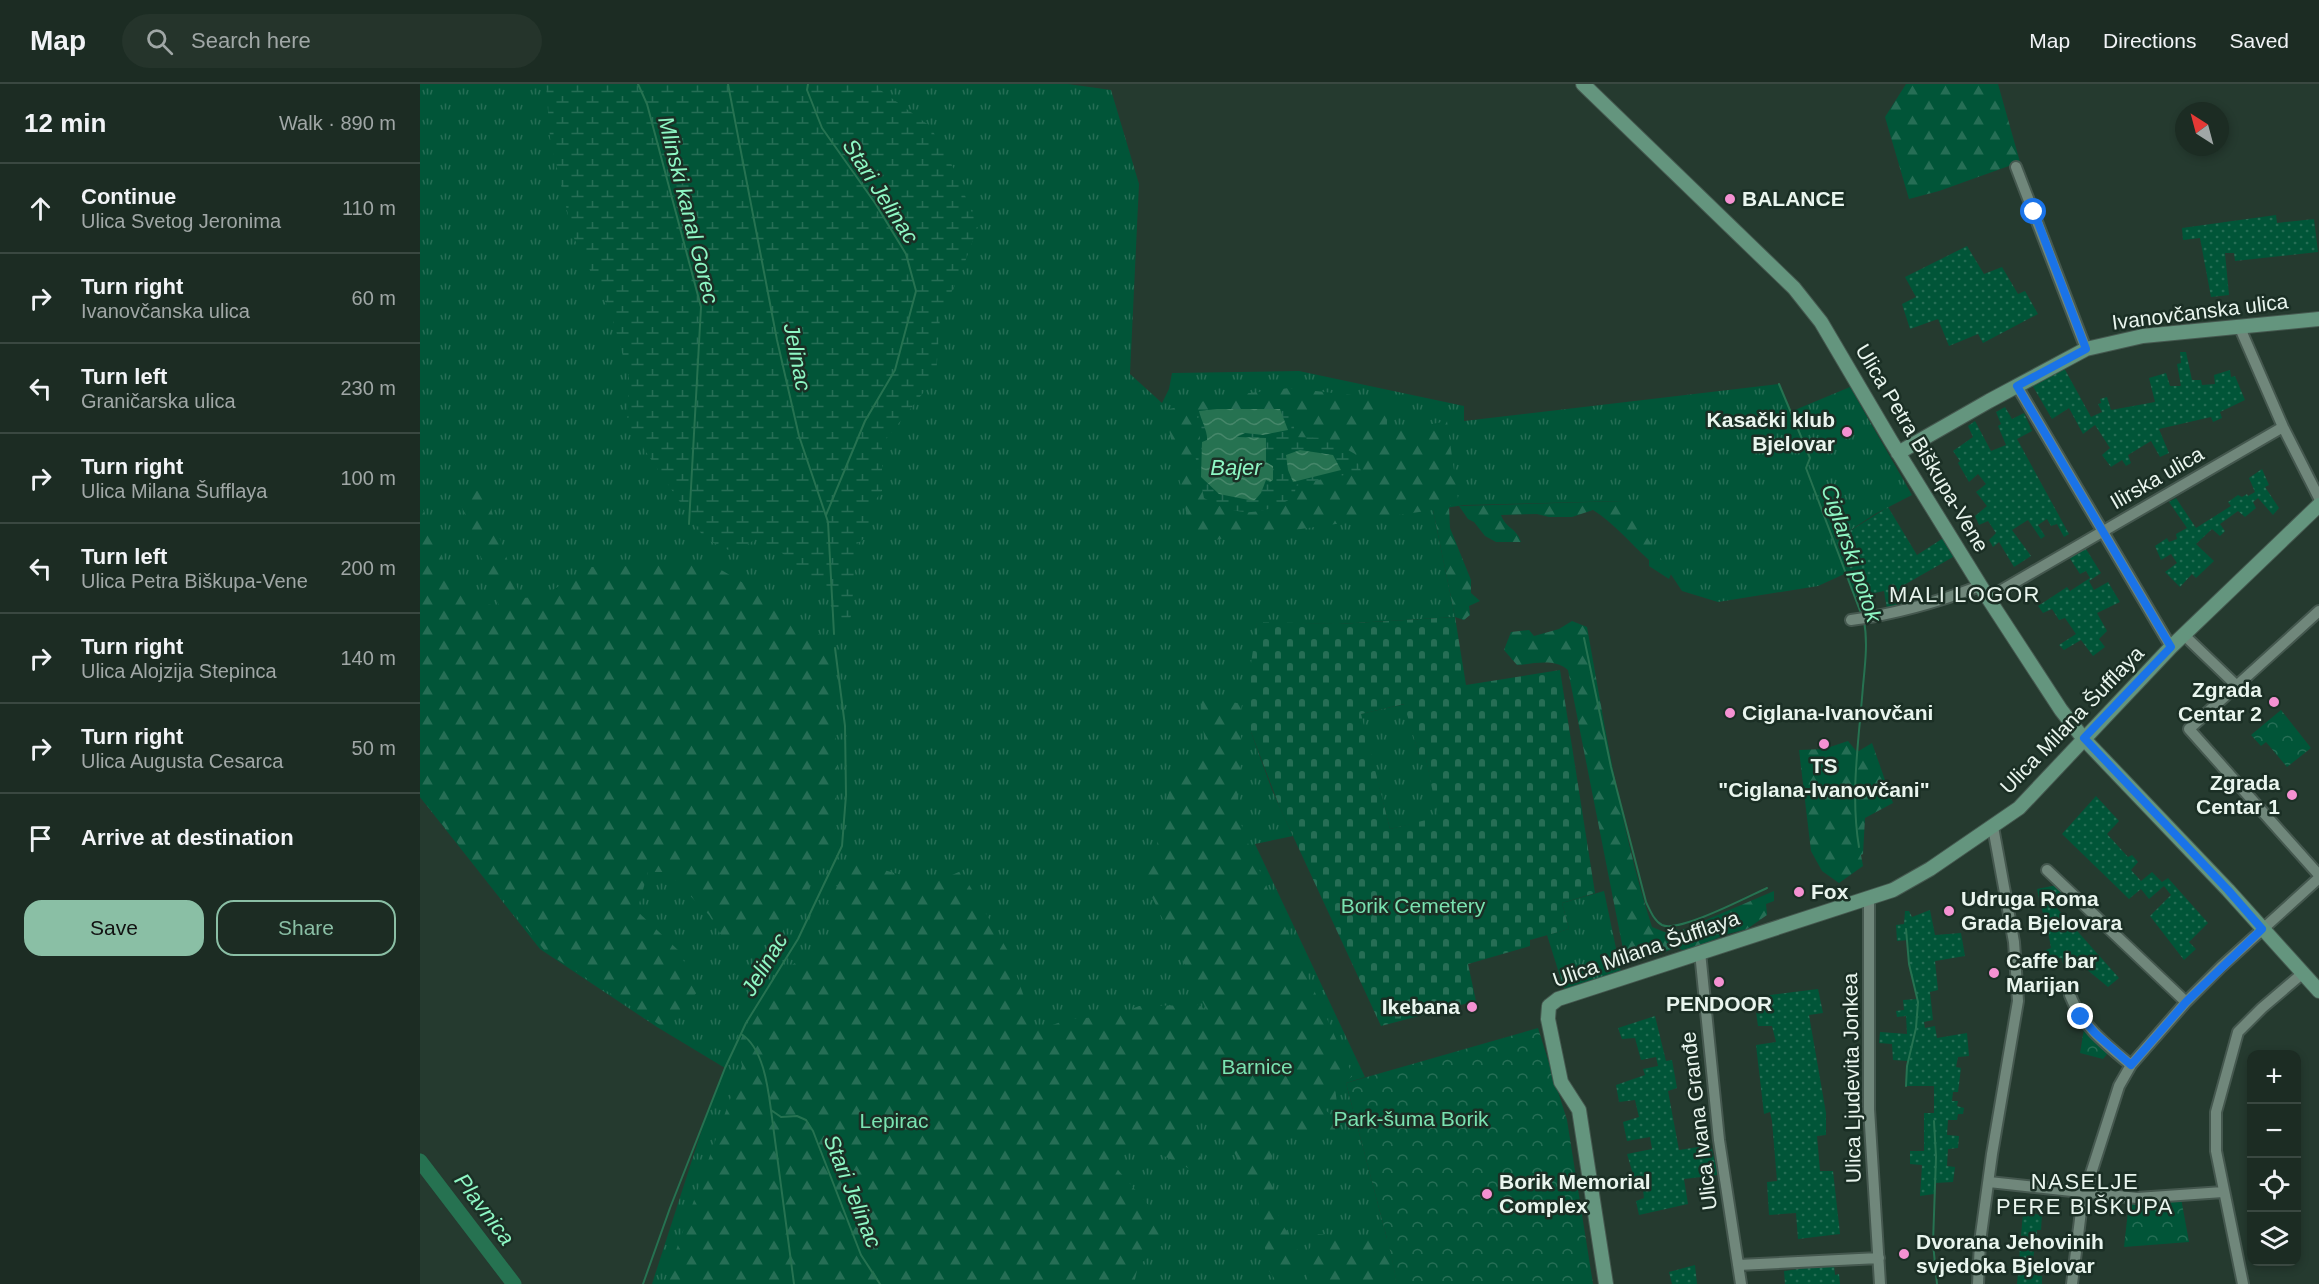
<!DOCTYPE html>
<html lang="en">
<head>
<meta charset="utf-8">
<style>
	body { margin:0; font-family:Arial,sans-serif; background:#25342b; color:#f1f3f6 }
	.controls { position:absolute; right:18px; bottom:18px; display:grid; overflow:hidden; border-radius:12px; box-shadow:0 3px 9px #0003 }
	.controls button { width:54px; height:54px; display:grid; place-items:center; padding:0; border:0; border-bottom:2px solid #3a4841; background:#1c2c23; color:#f1f3f6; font:30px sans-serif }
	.compass { position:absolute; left:1755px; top:18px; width:54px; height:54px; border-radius:50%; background:#1c2c23; box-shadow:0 3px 9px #0003; rotate:324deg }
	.stop { position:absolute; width:18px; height:18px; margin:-14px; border:4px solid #1a73e8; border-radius:50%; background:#fff }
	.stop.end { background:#1a73e8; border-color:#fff; box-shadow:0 2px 6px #0008 }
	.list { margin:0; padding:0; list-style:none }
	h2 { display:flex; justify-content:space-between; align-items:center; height:78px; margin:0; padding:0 24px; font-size:26px }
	h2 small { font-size:20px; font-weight:400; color:#a0a7a6 }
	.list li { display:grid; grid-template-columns:39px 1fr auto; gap:18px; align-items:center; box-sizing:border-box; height:90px; padding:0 24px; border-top:2px solid #3a4841 }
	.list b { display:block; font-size:22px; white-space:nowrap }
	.list p { margin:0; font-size:20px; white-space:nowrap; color:#a0a7a6 }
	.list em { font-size:20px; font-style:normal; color:#a0a7a6 }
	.actions { display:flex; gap:12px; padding:18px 24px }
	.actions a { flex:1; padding:14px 0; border:2px solid #8abfa5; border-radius:18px; text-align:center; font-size:21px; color:#8abfa5 }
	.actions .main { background:#8abfa5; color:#111 }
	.icon { flex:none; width:33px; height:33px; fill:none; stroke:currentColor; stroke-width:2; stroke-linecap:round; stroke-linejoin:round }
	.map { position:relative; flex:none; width:1899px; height:1200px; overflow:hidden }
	header { display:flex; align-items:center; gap:36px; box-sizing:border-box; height:84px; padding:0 30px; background:#1c2c23; border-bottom:2px solid #3a4841 }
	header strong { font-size:28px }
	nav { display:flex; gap:33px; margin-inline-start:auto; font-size:21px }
	.search { width:420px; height:54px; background:#25342b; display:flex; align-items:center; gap:15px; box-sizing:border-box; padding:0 21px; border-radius:33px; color:#a0a7a6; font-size:22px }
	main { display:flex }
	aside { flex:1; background:#1c2c23 }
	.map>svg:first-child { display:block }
</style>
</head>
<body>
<header>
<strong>Map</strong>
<div class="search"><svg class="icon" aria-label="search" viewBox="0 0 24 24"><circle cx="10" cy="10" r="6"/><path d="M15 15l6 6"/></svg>Search here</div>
<nav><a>Map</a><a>Directions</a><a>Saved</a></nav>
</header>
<main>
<aside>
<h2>12 min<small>Walk · 890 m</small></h2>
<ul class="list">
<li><svg class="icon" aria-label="ahead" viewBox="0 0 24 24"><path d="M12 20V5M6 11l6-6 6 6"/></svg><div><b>Continue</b><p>Ulica Svetog Jeronima</p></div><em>110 m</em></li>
<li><svg class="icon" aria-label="right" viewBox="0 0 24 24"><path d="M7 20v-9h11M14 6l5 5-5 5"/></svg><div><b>Turn right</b><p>Ivanovčanska ulica</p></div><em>60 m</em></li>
<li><svg class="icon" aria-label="left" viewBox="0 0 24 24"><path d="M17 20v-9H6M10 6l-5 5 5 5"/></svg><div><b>Turn left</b><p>Graničarska ulica</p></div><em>230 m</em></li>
<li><svg class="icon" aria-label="right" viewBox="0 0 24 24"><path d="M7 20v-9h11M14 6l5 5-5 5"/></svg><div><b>Turn right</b><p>Ulica Milana Šufflaya</p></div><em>100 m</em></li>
<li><svg class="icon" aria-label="left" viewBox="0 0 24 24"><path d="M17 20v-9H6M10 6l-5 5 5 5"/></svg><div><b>Turn left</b><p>Ulica Petra Biškupa-Vene</p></div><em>200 m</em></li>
<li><svg class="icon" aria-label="right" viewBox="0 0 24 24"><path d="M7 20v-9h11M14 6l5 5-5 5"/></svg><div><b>Turn right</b><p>Ulica Alojzija Stepinca</p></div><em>140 m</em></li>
<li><svg class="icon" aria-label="right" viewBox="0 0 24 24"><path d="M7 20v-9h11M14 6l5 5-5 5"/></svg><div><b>Turn right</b><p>Ulica Augusta Cesarca</p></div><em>50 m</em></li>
<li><svg class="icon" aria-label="arrive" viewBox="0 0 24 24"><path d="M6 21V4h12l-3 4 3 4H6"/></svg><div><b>Arrive at destination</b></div></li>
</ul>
<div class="actions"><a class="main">Save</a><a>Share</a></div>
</aside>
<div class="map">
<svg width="1899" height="1200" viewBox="0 0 1899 1200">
	<defs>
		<pattern id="grass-tufts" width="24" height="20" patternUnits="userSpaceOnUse" patternTransform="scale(1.5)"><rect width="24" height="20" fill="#015538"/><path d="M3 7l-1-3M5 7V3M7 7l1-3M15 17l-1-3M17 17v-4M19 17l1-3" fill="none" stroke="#266e55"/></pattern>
		<pattern id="forest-firs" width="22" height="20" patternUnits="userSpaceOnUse" patternTransform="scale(1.5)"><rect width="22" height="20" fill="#015538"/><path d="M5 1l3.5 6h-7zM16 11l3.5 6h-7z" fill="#266e55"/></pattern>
		<pattern id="wetland-marsh" width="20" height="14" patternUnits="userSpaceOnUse" patternTransform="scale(1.5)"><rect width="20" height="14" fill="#015538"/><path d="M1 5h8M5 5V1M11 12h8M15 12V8" fill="none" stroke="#266e55"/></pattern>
		<pattern id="cemetery-stones" width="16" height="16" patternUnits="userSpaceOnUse" patternTransform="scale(1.5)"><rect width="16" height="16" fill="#015538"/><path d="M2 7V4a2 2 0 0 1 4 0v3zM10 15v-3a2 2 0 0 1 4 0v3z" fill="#266e55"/></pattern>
		<pattern id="park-crowns" width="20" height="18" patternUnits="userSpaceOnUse" patternTransform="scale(1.5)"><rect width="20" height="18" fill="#015538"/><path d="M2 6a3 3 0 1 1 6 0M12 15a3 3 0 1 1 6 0" fill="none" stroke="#266e55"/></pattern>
		<pattern id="garden-dots" width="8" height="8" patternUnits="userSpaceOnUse" patternTransform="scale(1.5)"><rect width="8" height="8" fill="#015538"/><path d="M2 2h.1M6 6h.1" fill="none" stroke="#266e55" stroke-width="1.8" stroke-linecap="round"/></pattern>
		<pattern id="water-waves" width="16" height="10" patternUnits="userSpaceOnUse" patternTransform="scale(1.5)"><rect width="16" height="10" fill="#267251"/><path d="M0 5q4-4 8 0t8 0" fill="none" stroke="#46876a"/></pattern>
	</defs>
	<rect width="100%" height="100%" fill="#253a2f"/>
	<path fill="url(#grass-tufts)" d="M0 0H648L691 6 719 100 710 290 742 319 749 305 752 289 879 287 1044 322V337L1359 300 1370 328 1430 303 1492 411 1455 430 1414 457 1431 487 1398 502 1298 518 1262 507 1202 417 1044 421 1013 426 1035 533 918 540 837 539 831 648 852 706 873 752 835 760 945 993 926 999 970 1166 977 1200H232L284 1039 305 984 237 943 120 865 0 713Z
		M985 620 999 671 1005 670 1019 734 970 745 940 630Z
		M1184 807 1201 888 1144 905 1127 851 1149 845 1142 819Z"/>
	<path fill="url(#forest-firs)" d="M1486 0H1578L1600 78 1519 107 1489 115 1465 33Z
		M869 304 967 315V349L1027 337 1039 422 1203 417 1251 490 1249 495 1229 482V476C1211 460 1193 438 1173 426L1152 433H1129L1117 430 1081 431C1086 445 1096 443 1101 458H1076L1065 452 1054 438 1048 435 1039 422H1029L1030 444 1051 496V509L1060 517 1049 522 1050 531 1044 536 1035 533 1013 426 853 449 827 450 784 458 767 432 745 326 806 312Z
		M54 407H67L76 444 101 514 121 513 171 483 291 480 349 514 374 540 410 555 417 678 416 742 405 777 354 861 301 851 289 831 247 788H228L217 827 259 867 278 907 246 945 126 868 0 713V665L13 658 0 642V418L24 480 57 519 79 522 39 415Z
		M1152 537 1167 543C1185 643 1201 746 1232 843L1247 849 1254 844 1260 847 1354 807V817L1346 820 1347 831 1327 845 1304 851 1266 868 1257 863 1235 872 1225 861 1204 870 1148 586C1134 574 1114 580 1097 581L1084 566 1091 548 1109 546 1114 552 1139 545Z
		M781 612 822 620 818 643 825 666 821 675 816 726 832 770 933 992 915 1004 917 1019 902 1016 901 1022 911 1031 916 1048 873 1047 854 1056 850 1089 860 1137 876 1161 882 1182 869 1200H858L848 1185 838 1116 805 1050 779 1033 773 1049 781 1074 774 1087 734 1067 712 1062 693 1080 754 1151 718 1182 714 1200H244L322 982 318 962 329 936 372 881 413 851 401 835 430 776 512 800 541 787 588 867 616 947 649 935 695 932 719 922 779 921 787 927 717 782 737 764 739 736 752 700 785 667Z
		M1428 657 1437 668 1452 659 1473 719 1445 734 1443 770 1441 771 1443 782 1419 799 1402 787 1391 767 1379 666 1404 665Z
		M898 1150 968 1155 977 1200H888L887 1169Z"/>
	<path fill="url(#wetland-marsh)" d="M126 0H458L459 5 510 42 534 85 558 143 543 183 520 233 516 293 462 360V407L451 422V449L437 460 431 532 423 552 407 512 362 469 337 454 315 469 285 455 207 340 209 293 190 227 153 152 130 54Z
		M797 325 874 327V353L907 354 935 370 942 390 914 392 876 402 874 413C841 433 817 433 784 414L775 371 780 354 777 333 779 327Z"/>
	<path fill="url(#cemetery-stones)" fill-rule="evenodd" d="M1035 533 1046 601 1140 586 1175 809 1142 819 1149 845 1110 856V862L1048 880 1056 917 961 942 860 724 831 648 825 621 837 538 918 540ZM984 620 999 671H1005L1018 733 970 745 941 630Z"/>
	<path fill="url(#park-crowns)" d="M1861 626 1891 664 1867 683 1846 658 1841 662 1831 651Z
		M1118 944 1147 1036 1173 1200H977L970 1166 926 999Z
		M1664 945 1688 969 1683 975 1660 969Z
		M1761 1114 1769 1158 1704 1163 1709 1118Z"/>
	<path fill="url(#garden-dots)" d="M1856 131 1857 139 1894 135 1898 168 1815 177 1814 169H1805L1809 211 1791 213 1780 154 1763 156 1762 144Z
		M1547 162 1564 190 1582 183 1598 210 1605 207 1618 230 1563 259 1558 250 1529 262 1518 235 1490 245 1482 220 1496 213 1485 193Z
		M1760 268H1766L1772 296H1781L1782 301 1795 300 1794 291 1810 286 1811 293 1815 292 1825 316 1800 328 1802 334 1793 338 1791 333 1739 345 1749 369 1740 373 1731 357 1708 371 1711 379 1706 382 1702 376 1691 383 1682 371 1690 364 1675 341 1663 350 1649 324 1632 335 1611 299 1643 282 1671 333 1682 328 1678 320 1681 319 1680 315 1687 313 1691 326 1735 318 1729 294 1746 289 1750 302H1761L1757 280 1761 279Z
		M1585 323 1592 335 1604 329 1612 347 1597 355 1649 450 1644 453 1637 440 1631 442 1627 435 1618 441 1625 452 1621 455 1608 436 1592 446 1611 472 1594 483 1579 458 1573 463 1569 456 1576 449 1568 437 1559 441 1555 432 1567 422 1556 408 1566 400 1558 390 1549 398 1538 379 1540 377 1533 367 1553 353 1548 342 1555 337 1571 367 1586 361 1578 342 1581 340 1576 328Z
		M1842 385 1849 401 1845 403 1859 424 1853 431 1838 414 1833 418 1836 424 1825 433 1818 427 1800 440 1805 447 1800 452 1792 445 1776 460 1794 477 1776 494 1772 490 1760 503 1745 488 1757 479 1751 470 1741 476 1735 462 1747 454 1749 458 1757 455 1756 450 1767 444 1749 418 1756 414 1776 444 1811 422 1808 418 1818 411 1822 413 1827 410 1828 412 1835 408 1829 394Z
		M1468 423 1497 471 1528 451 1540 469 1484 501 1489 526 1468 531 1464 507 1436 513 1425 490 1431 487 1414 457Z
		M1666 465 1681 489 1669 497 1674 506 1688 498 1700 518 1677 529 1687 547 1679 555 1685 563 1673 572 1661 556 1644 566 1639 561 1656 550 1645 534 1639 536 1632 525 1623 529 1618 522 1647 503 1650 507 1670 494 1666 487 1660 490 1649 473Z
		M1676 712 1699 737 1687 750 1708 773 1712 771 1718 778 1711 786 1721 797 1732 788 1742 798 1748 794 1788 839 1769 858 1776 865 1764 876 1730 832 1751 811 1744 802 1729 815 1721 805 1709 815 1642 750Z
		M1642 800 1650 808 1635 822 1699 894 1688 903 1665 884 1650 885V879L1643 880 1642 874 1623 876 1626 866 1631 864C1628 843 1621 826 1617 805Z
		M1510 826 1515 851 1541 849 1545 872 1515 877 1518 906 1510 908 1513 936 1504 938 1505 944 1515 942 1517 954 1547 949 1549 972 1538 973 1536 983 1541 984 1538 1008H1533L1532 1017H1538L1537 1022 1544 1024 1543 1030H1538L1537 1036H1528L1527 1051 1539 1052 1538 1064 1528 1065 1527 1082 1535 1083 1533 1098 1515 1099 1514 1110 1500 1112 1502 1081 1490 1080V1067H1504V1029H1514V1002H1486L1488 977 1473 976 1472 960 1459 959 1460 948 1487 950 1486 932 1477 933 1476 927 1484 926 1483 916 1497 915 1489 880 1488 856 1477 857 1476 841 1484 840 1485 827H1489L1492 833Z
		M1398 905 1403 929 1389 931 1406 1029V1051L1397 1052 1400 1087H1413L1420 1150 1378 1155 1376 1129 1349 1131 1347 1098 1357 1097 1352 1037 1350 1028 1344 1030 1336 961 1356 958 1352 942H1338L1334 913Z
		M1235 932 1246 977 1252 976 1257 1004 1248 1007 1259 1066 1291 1061 1298 1091 1264 1095 1268 1120 1219 1131 1216 1117 1224 1114 1222 1097H1215L1207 1070 1232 1065 1230 1053 1207 1057 1203 1038 1219 1033 1215 1016 1199 1018 1196 1001 1225 991 1223 985 1238 982 1236 973 1221 976 1215 954 1202 955 1198 944Z
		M1603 1128 1622 1131 1621 1146H1617L1611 1190 1622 1192V1200H1597Z
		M1414 1180 1415 1191 1419 1190 1420 1200H1365L1364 1187Z
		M1275 1181 1277 1200H1252L1249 1188Z"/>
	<path fill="url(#water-waves)" d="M797 325H860L868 346 843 351 825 349 817 353 846 354V378L853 382V396L850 398 846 396 841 409 834 417 799 410 781 393 782 358 787 356C788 348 781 336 779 327Z
		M880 366 913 371 921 386 873 398 868 386 866 371Z"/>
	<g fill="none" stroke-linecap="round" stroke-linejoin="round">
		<path stroke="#267251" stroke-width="2" d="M218 0 227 20 281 223 269 440
			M308 0 357 256 379 352 408 438 414 550
			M388 0 387 6 402 44 455 119 486 170 496 207 475 286 445 337 406 431
			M1359 300 1390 374 1386 384 1442 532
			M1164 554 1191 683 1226 818C1230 826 1234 837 1242 841 1259 849 1329 812 1347 804
			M1439 763C1430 710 1439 655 1443 602 1445 581 1448 558 1444 537
			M321 950C343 963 348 1003 351 1026L361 1033 377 1032 386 1036 393 1047 441 1171 460 1200
			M1486 1002 1487 982 1496 944 1498 918 1489 880 1486 845
			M351 1026 374 1200
			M1514 1037 1516 1073 1513 1159 1517 1200
			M223 1200 250 1124 305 984 326 939 378 855 422 762 426 711 425 642 415 564"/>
		<path stroke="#267251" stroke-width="15" d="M0 1077 94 1200"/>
		<defs>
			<path id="street" d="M1596 83 1666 265
				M1820 244 1863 343 1899 414
				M1597 302 1751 563
				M1568 514 1863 343
				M1899 527 1769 645 1899 791
				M1431 536C1477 530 1518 518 1560 502
				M1764 551 1816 601
				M1627 786 1766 918
				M1449 814V1025L1460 1200
				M1280 868 1299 1056 1321 1200
				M1650 911C1661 941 1687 961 1711 981
				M1569 1098 1717 1114 1803 1108
				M1318 1181 1459 1174
				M1558 1200 1560 1158 1572 1070 1598 917 1594 858 1573 743
				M1652 1200 1662 1119 1667 1102 1699 1002 1711 981 1766 918 1801 883 1899 794
				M1823 1200 1796 1067V1028L1818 948 1842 924 1883 889"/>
			<path id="secondary" d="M1163 0 1374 204 1401 238 1471 357 1568 514 1641 626 1663 654 1808 806 1899 907
				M1478 369 1569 317 1666 265 1723 252 1899 235
				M1186 1200 1159 1026 1141 998 1128 935 1129 922 1138 915 1473 806 1510 785 1599 724 1751 563 1899 421"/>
		</defs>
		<use href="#street" stroke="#45584f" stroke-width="14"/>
		<use href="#secondary" stroke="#45584f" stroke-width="16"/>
		<use href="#street" stroke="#70877b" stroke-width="10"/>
		<use href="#secondary" stroke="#64957e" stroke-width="14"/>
	</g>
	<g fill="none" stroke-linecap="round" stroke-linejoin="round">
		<path stroke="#1a73e8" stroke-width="8" d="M1614 128 1666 265 1597 302 1751 563 1664 654 1808 806 1842 845 1766 918 1711 981 1675 949 1661 933"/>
	</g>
	<g fill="#f591d2" stroke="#1b2f25" stroke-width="2">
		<circle cx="1310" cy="115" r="6"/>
		<circle cx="1427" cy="348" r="6"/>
		<circle cx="1854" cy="618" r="6"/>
		<circle cx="1310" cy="629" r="6"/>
		<circle cx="1404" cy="660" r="6"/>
		<circle cx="1872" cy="711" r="6"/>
		<circle cx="1379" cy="808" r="6"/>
		<circle cx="1529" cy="827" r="6"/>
		<circle cx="1574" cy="889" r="6"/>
		<circle cx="1299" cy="898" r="6"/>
		<circle cx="1052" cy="923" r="6"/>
		<circle cx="1067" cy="1110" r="6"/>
		<circle cx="1484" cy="1170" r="6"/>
	</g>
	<g text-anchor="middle" stroke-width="5" stroke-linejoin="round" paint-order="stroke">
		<g font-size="21" font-weight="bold" fill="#e9f5ee" stroke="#1b2f25" text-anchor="start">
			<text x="1322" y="122">BALANCE</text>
			<text x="1415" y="343" text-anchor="end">Kasački klub<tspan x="1415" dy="24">Bjelovar</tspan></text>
			<text x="1842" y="613" text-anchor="end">Zgrada<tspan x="1842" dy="24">Centar 2</tspan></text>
			<text x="1322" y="636">Ciglana-Ivanovčani</text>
			<text x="1404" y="689" text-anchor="middle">TS<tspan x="1404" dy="24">"Ciglana-Ivanovčani"</tspan></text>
			<text x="1860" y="706" text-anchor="end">Zgrada<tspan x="1860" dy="24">Centar 1</tspan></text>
			<text x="1391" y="815">Fox</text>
			<text x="1541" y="822">Udruga Roma<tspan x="1541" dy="24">Grada Bjelovara</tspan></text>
			<text x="1586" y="884">Caffe bar<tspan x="1586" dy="24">Marijan</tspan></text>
			<text x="1299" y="927" text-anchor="middle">PENDOOR</text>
			<text x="1040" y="930" text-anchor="end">Ikebana</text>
			<text x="1079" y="1105">Borik Memorial<tspan x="1079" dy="24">Complex</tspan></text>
			<text x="1496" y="1165">Dvorana Jehovinih<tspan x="1496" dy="24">svjedoka Bjelovar</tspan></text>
		</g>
		<g font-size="21" fill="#e9f5ee" stroke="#1b2f25">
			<text transform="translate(1780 228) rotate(-7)" y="7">Ivanovčanska ulica</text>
			<text transform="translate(1502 364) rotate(59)" y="7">Ulica Petra Biškupa-Vene</text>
			<text transform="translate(1737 394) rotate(-30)" y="7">Ilirska ulica</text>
			<text transform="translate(1652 636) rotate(-46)" y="7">Ulica Milana Šufflaya</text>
			<text transform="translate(1226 865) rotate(-19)" y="7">Ulica Milana Šufflaya</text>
			<text transform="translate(1432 994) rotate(-91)" y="7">Ulica Ljudevita Jonkea</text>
			<text transform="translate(1279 1037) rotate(-97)" y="7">Ulica Ivana Granđe</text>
		</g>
		<g font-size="21" fill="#7ae3b1" stroke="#1b2f25">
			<text x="993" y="829">Borik Cemetery</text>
			<text x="837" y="990">Barnice</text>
			<text x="991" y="1042">Park-šuma Borik</text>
			<text x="474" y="1044">Lepirac</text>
		</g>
		<g font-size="22" font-style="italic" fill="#8ef7c4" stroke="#1b2f25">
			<text transform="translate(461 107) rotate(57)" y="8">Stari Jelinac</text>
			<text transform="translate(269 126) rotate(76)" y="8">Mlinski kanal Gorec</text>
			<text transform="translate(378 273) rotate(79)" y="8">Jelinac</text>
			<text x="816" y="391">Bajer</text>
			<text transform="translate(1432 469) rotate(71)" y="8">Ciglarski potok</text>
			<text transform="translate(344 880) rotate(-59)" y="8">Jelinac</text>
			<text transform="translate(433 1107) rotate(68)" y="8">Stari Jelinac</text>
			<text transform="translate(65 1125) rotate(53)" y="8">Plavnica</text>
		</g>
		<g font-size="22" letter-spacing="1.5" fill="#e9f5ee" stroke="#1b2f25">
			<text x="1545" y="518">MALI LOGOR</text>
			<text x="1665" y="1105">NASELJE<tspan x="1665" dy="25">PERE BIŠKUPA</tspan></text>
		</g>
	</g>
</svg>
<div class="controls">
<button>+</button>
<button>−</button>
<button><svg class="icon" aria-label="locate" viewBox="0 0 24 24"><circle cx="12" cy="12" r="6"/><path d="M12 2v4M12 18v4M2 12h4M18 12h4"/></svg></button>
<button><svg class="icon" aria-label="layers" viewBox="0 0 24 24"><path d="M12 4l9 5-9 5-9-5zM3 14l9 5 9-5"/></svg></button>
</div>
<svg class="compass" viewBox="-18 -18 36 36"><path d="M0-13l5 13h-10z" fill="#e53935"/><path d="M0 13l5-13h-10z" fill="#a0a7a6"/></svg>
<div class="stop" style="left:1614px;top:128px"></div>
<div class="stop end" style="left:1661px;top:933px"></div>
</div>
</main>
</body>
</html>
